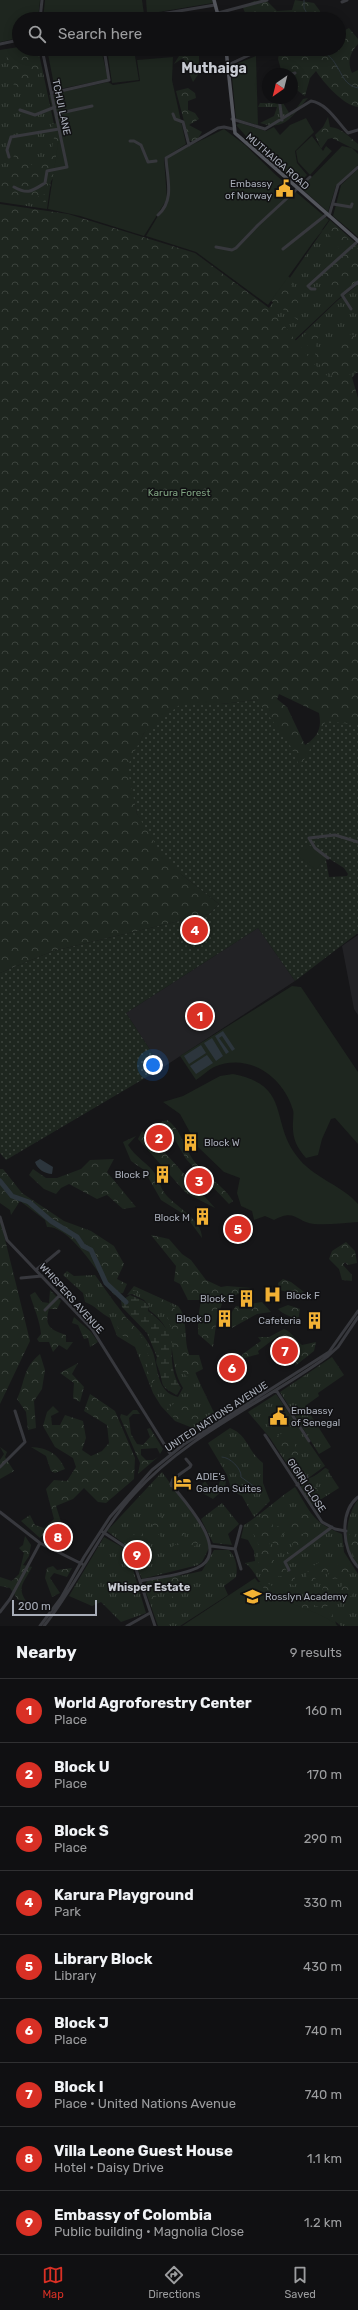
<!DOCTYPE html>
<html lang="en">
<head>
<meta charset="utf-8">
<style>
	body { margin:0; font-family:Rubik,sans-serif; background:#1e1e20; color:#f1f3f6 }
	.compass { position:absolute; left:262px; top:68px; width:36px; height:36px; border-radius:50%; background:#101012; box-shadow:0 2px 10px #0003; rotate:215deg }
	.scale { position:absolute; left:12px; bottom:10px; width:85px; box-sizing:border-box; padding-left:4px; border:2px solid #a8adb8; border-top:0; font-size:11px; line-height:14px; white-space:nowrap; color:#a8adb8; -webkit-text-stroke:3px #111113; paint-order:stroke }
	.you { position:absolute; left:153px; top:1065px; width:14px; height:14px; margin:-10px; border:3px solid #fff; border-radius:50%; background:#1a73e8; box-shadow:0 0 0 6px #1a73e833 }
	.badge { display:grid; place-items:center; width:26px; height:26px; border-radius:50%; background:#d93025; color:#fff; font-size:13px; font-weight:700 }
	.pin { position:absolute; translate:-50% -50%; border:2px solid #fff; box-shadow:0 1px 4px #0006 }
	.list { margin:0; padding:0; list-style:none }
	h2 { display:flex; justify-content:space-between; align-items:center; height:52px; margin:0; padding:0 16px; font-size:17px }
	h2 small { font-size:13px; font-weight:400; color:#9c9d9f }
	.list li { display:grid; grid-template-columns:26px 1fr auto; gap:12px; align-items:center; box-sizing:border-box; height:64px; padding:0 16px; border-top:1px solid #303032 }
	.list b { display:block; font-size:15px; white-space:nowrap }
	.list p { margin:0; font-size:13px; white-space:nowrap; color:#9c9d9f }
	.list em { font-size:13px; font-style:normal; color:#9c9d9f }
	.icon { flex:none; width:22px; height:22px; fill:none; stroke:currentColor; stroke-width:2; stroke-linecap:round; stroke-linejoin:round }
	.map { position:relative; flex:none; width:358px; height:1626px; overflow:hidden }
	.search { position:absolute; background:#101012; box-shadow:0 2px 10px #0003; left:12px; right:12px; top:12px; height:44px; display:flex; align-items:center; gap:10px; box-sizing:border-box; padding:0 14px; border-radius:22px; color:#9c9d9f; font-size:15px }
	.sheet { height:628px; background:#101012 }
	nav { display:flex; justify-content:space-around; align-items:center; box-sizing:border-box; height:56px; border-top:1px solid #303032; background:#101012; font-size:11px; color:#9c9d9f }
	nav a { display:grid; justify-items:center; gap:2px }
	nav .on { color:#d93025 }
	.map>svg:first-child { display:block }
</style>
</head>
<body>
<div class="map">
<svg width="358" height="1626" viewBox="0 0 358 1626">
	<defs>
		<pattern id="grass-tufts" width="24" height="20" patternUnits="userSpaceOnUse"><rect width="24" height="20" fill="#1e261f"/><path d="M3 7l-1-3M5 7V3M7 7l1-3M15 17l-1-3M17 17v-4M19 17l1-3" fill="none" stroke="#3c433d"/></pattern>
		<pattern id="forest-crowns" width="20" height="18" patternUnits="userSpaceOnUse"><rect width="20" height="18" fill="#1e261f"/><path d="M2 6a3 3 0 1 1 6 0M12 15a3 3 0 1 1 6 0" fill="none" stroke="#3c433d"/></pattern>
		<pattern id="wetland-marsh" width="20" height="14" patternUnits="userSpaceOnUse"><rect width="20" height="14" fill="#1e261f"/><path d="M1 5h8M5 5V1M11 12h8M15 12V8" fill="none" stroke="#3c433d"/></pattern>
		<pattern id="park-dots" width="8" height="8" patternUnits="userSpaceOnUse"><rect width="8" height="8" fill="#1e261f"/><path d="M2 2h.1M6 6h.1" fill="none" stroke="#3c433d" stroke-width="1.8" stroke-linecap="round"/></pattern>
	</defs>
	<rect width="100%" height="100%" fill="#161618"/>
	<path fill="#222225" d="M258 928 295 981 162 1068 126 1013Z
		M358 935V1015L354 1009 342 946Z"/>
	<path fill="url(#grass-tufts)" d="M19 47V49H38L57 138 47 209 0 202V50Z
		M276 98H280L291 116 303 99 308 98C293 114 286 132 260 123L274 116 277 107H258L260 103H275Z
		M330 220 358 245V283L338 299 290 344 269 308Z
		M358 285V371L341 390 291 345 338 300Z
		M67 1271 74 1276 95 1275C104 1287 112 1300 122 1312 134 1327 143 1331 152 1350 159 1366 155 1392 178 1397L183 1388C165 1358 182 1334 149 1310V1306L144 1300 132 1294 127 1295 134 1286 178 1306C188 1317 184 1337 188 1351 194 1374 206 1395 216 1417L198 1430 175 1421 161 1406 153 1393 135 1347 117 1336 110 1318C100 1313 96 1306 85 1302L83 1293 63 1275Z
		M332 1357 344 1375 318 1393 319 1396 305 1406 331 1447 319 1454 280 1392Z
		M276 1394 325 1466 300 1484 270 1438 248 1412Z
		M230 1428C248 1435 248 1452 263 1463V1483L270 1501 254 1517 242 1496 232 1491 227 1475 208 1443Z
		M326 1468 339 1488 312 1505 300 1486Z
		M162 1472 202 1527 210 1546 202 1562 198 1565 142 1579 127 1546 107 1531Z
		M295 1487C311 1513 313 1523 342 1534L344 1552 358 1574V1626H341C319 1607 288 1603 265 1586 256 1580 255 1570 245 1563L255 1561 254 1551 248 1540 241 1538 244 1525C262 1514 277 1499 295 1487Z
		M358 1500V1565C355 1562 351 1558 350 1555 343 1540 348 1511 358 1500Z
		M222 1503 239 1524 228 1534 232 1545 213 1543 201 1519Z
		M104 1537 122 1547 129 1556 146 1613 121 1622 101 1602 92 1606 69 1596Z
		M214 1550H229C236 1557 238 1568 236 1577L224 1586 228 1595 180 1626H158L143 1584 202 1571Z"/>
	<path fill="url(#forest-crowns)" fill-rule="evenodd" d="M266 0 277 11 292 10 295 0 314 3 320 11 321 19H248L243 8 254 1Z
		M349 28 358 39V44C350 53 347 62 352 73L358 70V107C344 106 323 82 316 71L310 78 305 96C295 89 292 87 292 74L282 73 278 59 280 49H339V33Z
		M33 49 38 52 41 71 35 78 21 89 13 84 12 72 6 58 19 51Z
		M188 49H199V73L193 82 183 58 174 64 179 56Z
		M188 88 195 93 196 98 188 101V110L195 113 199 119 189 125 202 132 195 143 189 140 176 91Z
		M328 117 330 127C342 128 349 137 358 144V151L332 138 328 139 321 149 315 135 323 127Z
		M66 121 54 177 43 192 47 205 36 194 13 202 6 192 0 194V174L17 165 10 147 21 151 31 165 51 153 54 138 52 124Z
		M0 204 68 214 195 253 273 311 314 364 334 382 351 374 358 398V850L338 846 314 835 257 700 221 704 144 733 128 767 137 814 182 875 219 904 209 914 53 951 0 973ZM279 694 319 713C322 729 318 736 305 745L287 707 277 699Z
		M331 222 358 249V287L348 286 334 294C328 283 319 280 307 279L314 271 327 270 339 248 327 232Z
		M324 229 285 274 293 280 291 290 301 307 298 320 222 265 302 239Z
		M313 325 319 332 316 346 322 354 335 344 344 333 353 335 358 341V373L347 371 334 378 317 362 315 353 301 339Z
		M167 1120C181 1129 184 1147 194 1161 205 1176 223 1185 233 1201L229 1204 186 1159 174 1138 165 1136 155 1124Z
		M142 1131 158 1145 215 1208 186 1193 138 1139Z
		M136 1136 128 1145C135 1157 149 1164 156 1175 161 1183 159 1187 167 1196 178 1208 202 1220 202 1238L185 1215 161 1200 144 1170 131 1161 123 1142Z
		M114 1159 107 1172 136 1207 123 1209 107 1195 97 1199 69 1184 61 1188 56 1194 44 1189 29 1175 33 1169 46 1178H57L81 1169 90 1160Z
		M0 1169H3L22 1193 64 1221 91 1231 114 1246 124 1264 117 1279 127 1284 123 1293 114 1295C102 1278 70 1225 47 1227L45 1220 20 1201 11 1215 10 1210 0 1203Z
		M0 1219 30 1341 0 1404Z
		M151 1235 169 1239 182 1254 191 1260 206 1280 221 1287 227 1286 251 1288 223 1301 217 1318 213 1347 198 1334V1318L201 1300H188L180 1284 174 1281 176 1266Z
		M346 1242 355 1251 357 1263 348 1265 345 1262 343 1265 352 1275V1281L342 1280 339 1269 329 1259 332 1251Z
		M283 1279 291 1282 304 1292 297 1294 279 1290 278 1283Z
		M50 1290 61 1301 57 1309H49C44 1326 50 1330 66 1335V1342H73L67 1350 59 1345 53 1352 49 1342H39L37 1339 41 1334C40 1321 34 1308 30 1295L35 1292 42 1302 49 1303Z
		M132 1290C148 1293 178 1300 180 1320 180 1323 179 1327 178 1329 177 1340 182 1347 188 1355H199L203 1369 187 1377C168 1356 179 1332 163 1311 156 1302 142 1296 132 1290Z
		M262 1302 271 1312 257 1314 230 1329 227 1319 236 1306 245 1308 250 1304Z
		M288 1305 300 1309 298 1321C292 1315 284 1316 278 1309Z
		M122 1314C146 1337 157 1357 154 1391L147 1375 148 1354 135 1339 119 1335 116 1316Z
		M74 1317 91 1332 98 1342 90 1347 88 1338 84 1339 78 1325 72 1323Z
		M284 1329C292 1332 295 1340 302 1345L316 1342 314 1351 295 1366 297 1357 286 1341 278 1336 258 1351 259 1354 238 1360 243 1354 261 1341 258 1337H269Z
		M40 1354 45 1370 42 1389 34 1401 36 1428 28 1430 26 1412 17 1399C26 1380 22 1369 40 1354Z
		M78 1363 72 1374 84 1387 80 1402 73 1398 74 1383 60 1373Z
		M90 1394 115 1411 135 1458 134 1479 106 1503 98 1502 84 1488 73 1499 56 1506 61 1522 40 1538 21 1521 30 1515 35 1525 44 1528 54 1519 46 1489 54 1480 67 1481 76 1467 73 1458 55 1447 43 1426 47 1412 53 1406 59 1412 51 1416 52 1425H60L65 1415 83 1421 86 1438 82 1450 91 1456 102 1451 109 1443 107 1425 84 1411Z
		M176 1402 197 1411 200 1425 177 1420 166 1410Z
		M133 1410H137L140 1414H133L129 1418 131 1434 137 1444 143 1445 150 1437 147 1429 150 1428 163 1449 160 1454 157 1448 141 1449V1455L146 1460H153L158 1457 138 1474 140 1463 120 1417 121 1414 127 1416Z
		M284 1432 294 1442 300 1460 294 1459 281 1447 280 1439 274 1438Z
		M0 1447 7 1452 5 1457 14 1471 0 1479V1460L4 1454Z
		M31 1447C47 1448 58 1453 65 1469L55 1473 51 1471 46 1456Z
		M325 1468 329 1470 325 1477 315 1485 318 1491 323 1492 313 1502 309 1500 311 1491 305 1489V1480L317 1475Z
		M222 1477 226 1481 225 1488 213 1499 204 1494 199 1488 205 1481 211 1490 217 1488Z
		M265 1510 274 1528 308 1511 311 1519 295 1533 285 1532 278 1540 281 1547 269 1541 275 1565 283 1567 295 1577 294 1586 281 1576 268 1578C255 1568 259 1559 258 1544 258 1539 253 1534 251 1530Z
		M163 1516 168 1520 160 1523 157 1533 163 1539 166 1538 167 1545 164 1546 152 1533 153 1520H156Z
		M186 1522 188 1524 184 1530 185 1542 190 1545 199 1538 197 1544 191 1549 179 1545 172 1550V1547L183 1540 179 1528Z
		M352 1527 355 1530 354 1537 358 1541V1561C350 1556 347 1534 352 1527Z
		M138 1529 142 1532 151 1549 161 1552 153 1556 145 1545 132 1538Z
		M307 1531 309 1535 296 1547H299L320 1534 310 1546 290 1558 286 1553 291 1550 294 1540Z
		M25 1536 31 1545 29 1556 23 1565 32 1567C25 1581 16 1587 26 1601L18 1600 10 1588 0 1586V1577L12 1581 19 1574 24 1553 19 1548 23 1545Z
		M320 1557 322 1562 330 1565 328 1572 323 1575 320 1572 311 1574 316 1579 314 1584 307 1583 306 1574 310 1568 318 1563Z
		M340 1562H345L351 1570 343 1578 330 1579 327 1587 335 1592 340 1589 344 1582 354 1590 358 1586C353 1597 344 1603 332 1602L324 1609 306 1602 311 1590 317 1591V1600L324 1603 328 1597 322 1592C324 1580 330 1569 340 1562Z
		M53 1566 57 1570 72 1568 67 1577 54 1573 50 1578 60 1593 52 1597 45 1578 47 1568Z
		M180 1574 181 1579 173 1585V1598L170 1596V1582C163 1580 152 1584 148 1590L152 1596 158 1595 154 1598 153 1605 144 1587 147 1581Z
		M264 1581 297 1601 332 1614 337 1626H303L255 1583Z"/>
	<path fill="url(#wetland-marsh)" d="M130 1295 144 1301 149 1306 148 1311C157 1317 173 1332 172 1345 171 1360 172 1375 181 1388L177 1395C159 1386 164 1386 159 1370 157 1364 155 1363 157 1357L147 1333 122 1307 121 1301Z"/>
	<path fill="url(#park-dots)" fill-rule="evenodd" d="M257 700 289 743 300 767 326 721 358 725V933L295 981 258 928 126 1013 162 1068 6 1160 0 1153V973L53 951 209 914 219 904 182 875 160 851 137 814 127 767 144 733 182 703 221 704ZM328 858 344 868 348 874 347 876 329 877 326 860Z"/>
	<path fill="#1e261f" d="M0 0H40L38 19H19V38L0 42Z
		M45 0H142L144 14 113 19H43Z
		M146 0H212L213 3 147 14Z
		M47 49H101L108 79 55 90Z
		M107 49H144L145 56H135L139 80 112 83Z
		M256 56 258 125 236 119 231 66Z
		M173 57 172 80 186 144 164 158 167 199 144 236 80 216 48 209 59 137 49 95 108 82 113 85 140 81 137 60Z
		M306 118 314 132 295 151 297 163 307 175 299 183 260 152 236 125 240 123 266 131 274 127 280 135 290 125Z
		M224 129 245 145 277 176 329 220 268 305 196 252 146 236 168 199 165 158Z
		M312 136 323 151 326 146 332 151 310 175 298 162 296 151Z
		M342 146 352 148 358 154V165L336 186 328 212 301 188Z
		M358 169V237L333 216 341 185Z
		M306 843 326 857 316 870 297 855Z
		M292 986 301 987 358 1072V1144L335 1118 331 1119 322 1139 318 1155 306 1158C296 1147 292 1137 293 1122 293 1118 294 1113 293 1110 283 1076 248 1052 214 1067 208 1070 202 1076 196 1080L180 1056Z
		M233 1074C291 1085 270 1120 296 1155 312 1178 341 1184 358 1204V1222C343 1223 329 1225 314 1224 296 1222 296 1208 274 1220L265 1216 254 1220 252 1211 241 1206 237 1193 240 1178 224 1172 198 1147 180 1114 163 1102 183 1096 220 1076Z
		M255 1578C274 1606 313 1605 338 1626H182Z"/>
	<path fill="#2c353c" d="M223 1031 235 1049 232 1051 222 1036 219 1038 229 1052 226 1054 215 1036Z
		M212 1038 223 1056 216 1061 204 1043Z
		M201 1045 206 1053 189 1064 184 1056Z
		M207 1055 213 1063 196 1074 190 1066Z
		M40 1159 53 1167 52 1174C45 1174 37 1169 35 1162Z"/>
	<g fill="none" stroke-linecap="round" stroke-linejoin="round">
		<path stroke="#2c353c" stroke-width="1" d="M304 0V8L310 19
			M320 49C326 53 333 59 336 65 343 75 344 85 358 88
			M222 1457C230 1457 242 1469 241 1477L259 1490"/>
		<path stroke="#2c353c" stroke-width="5" d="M0 1181 12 1196 29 1202 51 1221 77 1237 83 1246 91 1250 106 1283 126 1302"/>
		<path stroke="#37383d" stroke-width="3" d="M342 2 347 0
			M218 13 267 0
			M40 19 42 0
			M131 19 215 5
			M0 44 19 40
			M228 65 262 49
			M292 74 295 73
			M52 93 109 80 104 49
			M279 98 282 120
			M20 110 35 115 55 107
			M56 114 92 106
			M173 114 175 119 183 122 189 145
			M232 119 265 129 311 101C327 103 338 123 348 133L358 130
			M130 141H134L141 145 148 162 156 161
			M9 157 7 150 11 137 59 129
			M14 187C28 195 32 191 45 183L47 171 67 167 42 49
			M333 204 351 207 352 204
			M158 215C175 200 167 178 166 158L218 128 224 127 233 129
			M329 216 338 185 358 167
			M216 247 232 250 236 248 258 225 310 177
			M283 249 327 214
			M315 289H311L308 286 358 241
			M351 309 342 295 358 282
			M328 858 315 848 309 838 335 835 358 842
			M0 1217 7 1240 92 1329 171 1455
			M36 1270 59 1251
			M21 1278 42 1276
			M45 1310 60 1295
			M276 1390 309 1441
			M265 1435 322 1522 335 1529 346 1531
			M0 1467 25 1442 15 1411
			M297 1485 307 1477
			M358 1497C339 1512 342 1550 358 1567
			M0 1512 40 1543 82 1564
			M103 1532 124 1546 131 1554 155 1626
			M211 1546 235 1549 241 1569
			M235 1549 241 1526
			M289 1570 285 1562 332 1527
			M140 1581C158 1577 180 1576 197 1568 233 1552 184 1501 171 1484L173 1479 190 1467 191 1465 186 1459
			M0 1612 10 1599 40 1543
			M40 1626 61 1598 84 1557 110 1517 152 1470 183 1445 329 1352 358 1311
			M44 1626C78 1584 97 1534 134 1494 188 1434 263 1403 328 1356L338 1347 358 1317
			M127 1626 150 1613"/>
		<path stroke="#53555c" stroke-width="3.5" d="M214 0 219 19
			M226 49 235 133 358 241"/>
	</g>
	<defs>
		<symbol id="civic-bare" viewBox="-9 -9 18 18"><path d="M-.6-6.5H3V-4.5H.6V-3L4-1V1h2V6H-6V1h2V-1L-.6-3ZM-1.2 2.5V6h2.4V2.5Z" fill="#f2b134" stroke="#111113" stroke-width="2.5" paint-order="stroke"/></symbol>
		<symbol id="building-bare" viewBox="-9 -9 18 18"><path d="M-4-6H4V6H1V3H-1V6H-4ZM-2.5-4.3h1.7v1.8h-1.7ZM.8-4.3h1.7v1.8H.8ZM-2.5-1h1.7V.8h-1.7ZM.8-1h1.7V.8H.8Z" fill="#f2b134" stroke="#111113" stroke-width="2.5" paint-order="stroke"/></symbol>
		<symbol id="hospital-bare" viewBox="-9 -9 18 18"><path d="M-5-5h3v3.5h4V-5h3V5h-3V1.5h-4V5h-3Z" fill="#f2b134" stroke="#111113" stroke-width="2.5" paint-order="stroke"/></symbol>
		<symbol id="hotel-bare" viewBox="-9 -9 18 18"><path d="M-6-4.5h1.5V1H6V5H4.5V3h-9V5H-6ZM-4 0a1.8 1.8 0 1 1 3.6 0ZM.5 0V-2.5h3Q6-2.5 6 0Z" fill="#f2b134" stroke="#111113" stroke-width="2.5" paint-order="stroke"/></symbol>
		<symbol id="school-bare" viewBox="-9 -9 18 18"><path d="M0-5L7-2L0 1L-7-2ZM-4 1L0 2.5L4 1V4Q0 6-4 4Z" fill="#f2b134" stroke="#111113" stroke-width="2.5" paint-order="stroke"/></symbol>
	</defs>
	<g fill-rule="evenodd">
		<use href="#civic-bare" x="272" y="176" width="25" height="25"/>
		<use href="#building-bare" x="178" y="1130" width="25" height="25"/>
		<use href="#building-bare" x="150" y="1162" width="25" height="25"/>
		<use href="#building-bare" x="190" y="1204" width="25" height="25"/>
		<use href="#hospital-bare" x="260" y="1282" width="25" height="25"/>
		<use href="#building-bare" x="234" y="1286" width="25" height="25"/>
		<use href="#building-bare" x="212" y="1306" width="25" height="25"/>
		<use href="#building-bare" x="302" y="1308" width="25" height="25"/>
		<use href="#civic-bare" x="266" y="1404" width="25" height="25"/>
		<use href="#hotel-bare" x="170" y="1470" width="25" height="25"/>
		<use href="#school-bare" x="240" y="1584" width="25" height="25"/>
	</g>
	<g text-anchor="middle" stroke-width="3" stroke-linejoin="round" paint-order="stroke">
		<g font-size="10" fill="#a8adb8" stroke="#111113">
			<text transform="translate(62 107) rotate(78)" y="4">TCHUI LANE</text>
			<text transform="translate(278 161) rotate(41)" y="4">MUTHAIGA ROAD</text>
			<text transform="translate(72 1298) rotate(48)" y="4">WHISPERS AVENUE</text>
			<text transform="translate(216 1416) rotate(-33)" y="4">UNITED NATIONS AVENUE</text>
			<text transform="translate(307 1485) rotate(57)" y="4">GIGIRI CLOSE</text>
		</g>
		<g font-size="10" fill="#a8adb8" stroke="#111113" text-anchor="end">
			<text x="272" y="187">Embassy<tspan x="272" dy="12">of Norway</tspan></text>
			<text x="204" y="1146" text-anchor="start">Block W</text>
			<text x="149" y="1178">Block P</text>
			<text x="190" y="1221">Block M</text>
			<text x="286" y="1299" text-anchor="start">Block F</text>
			<text x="234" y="1302">Block E</text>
			<text x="211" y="1322">Block D</text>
			<text x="301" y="1324">Cafeteria</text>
			<text x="291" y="1414" text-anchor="start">Embassy<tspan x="291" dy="12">of Senegal</tspan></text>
			<text x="196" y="1480" text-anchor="start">ADIE's<tspan x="196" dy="12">Garden Suites</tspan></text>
			<text x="265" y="1600" text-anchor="start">Rosslyn Academy</text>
		</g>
		<g font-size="10" fill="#7fa381" stroke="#111113">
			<text x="179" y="496">Karura Forest</text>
		</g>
		<g font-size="11" font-weight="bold" fill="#c9ccd4" stroke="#111113">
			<text x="149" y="1591">Whisper Estate</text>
		</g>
		<g font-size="14" font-weight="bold" fill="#c9ccd4" stroke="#111113">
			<text x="214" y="73">Muthaiga</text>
		</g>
	</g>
</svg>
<svg class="compass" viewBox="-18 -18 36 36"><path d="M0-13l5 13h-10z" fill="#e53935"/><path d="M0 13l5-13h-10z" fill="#9c9d9f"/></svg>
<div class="scale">200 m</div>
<div class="you"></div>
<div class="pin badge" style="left:200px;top:1016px">1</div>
<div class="pin badge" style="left:159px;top:1138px">2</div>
<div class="pin badge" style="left:199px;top:1181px">3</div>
<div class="pin badge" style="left:195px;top:930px">4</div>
<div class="pin badge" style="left:238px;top:1229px">5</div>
<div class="pin badge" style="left:232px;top:1368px">6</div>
<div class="pin badge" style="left:285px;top:1351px">7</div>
<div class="pin badge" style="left:58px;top:1537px">8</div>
<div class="pin badge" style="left:137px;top:1555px">9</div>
<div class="search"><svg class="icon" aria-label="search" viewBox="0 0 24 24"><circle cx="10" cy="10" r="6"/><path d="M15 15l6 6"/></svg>Search here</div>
</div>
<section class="sheet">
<h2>Nearby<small>9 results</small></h2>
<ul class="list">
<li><span class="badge">1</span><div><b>World Agroforestry Center</b><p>Place</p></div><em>160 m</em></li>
<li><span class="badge">2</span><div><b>Block U</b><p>Place</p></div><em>170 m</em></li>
<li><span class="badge">3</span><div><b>Block S</b><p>Place</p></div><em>290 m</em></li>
<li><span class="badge">4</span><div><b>Karura Playground</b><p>Park</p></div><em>330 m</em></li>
<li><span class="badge">5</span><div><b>Library Block</b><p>Library</p></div><em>430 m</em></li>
<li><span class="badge">6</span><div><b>Block J</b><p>Place</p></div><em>740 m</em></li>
<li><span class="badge">7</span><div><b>Block I</b><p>Place · United Nations Avenue</p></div><em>740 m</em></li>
<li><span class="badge">8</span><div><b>Villa Leone Guest House</b><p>Hotel · Daisy Drive</p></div><em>1.1 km</em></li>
<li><span class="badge">9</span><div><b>Embassy of Colombia</b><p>Public building · Magnolia Close</p></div><em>1.2 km</em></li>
</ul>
</section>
<nav>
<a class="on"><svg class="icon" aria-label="map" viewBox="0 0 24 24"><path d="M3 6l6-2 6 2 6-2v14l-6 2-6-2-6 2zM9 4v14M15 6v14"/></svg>Map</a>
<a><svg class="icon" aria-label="directions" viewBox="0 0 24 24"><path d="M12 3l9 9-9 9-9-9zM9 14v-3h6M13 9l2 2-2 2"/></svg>Directions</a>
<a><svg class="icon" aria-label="saved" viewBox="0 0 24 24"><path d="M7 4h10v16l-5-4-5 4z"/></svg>Saved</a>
</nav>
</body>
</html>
